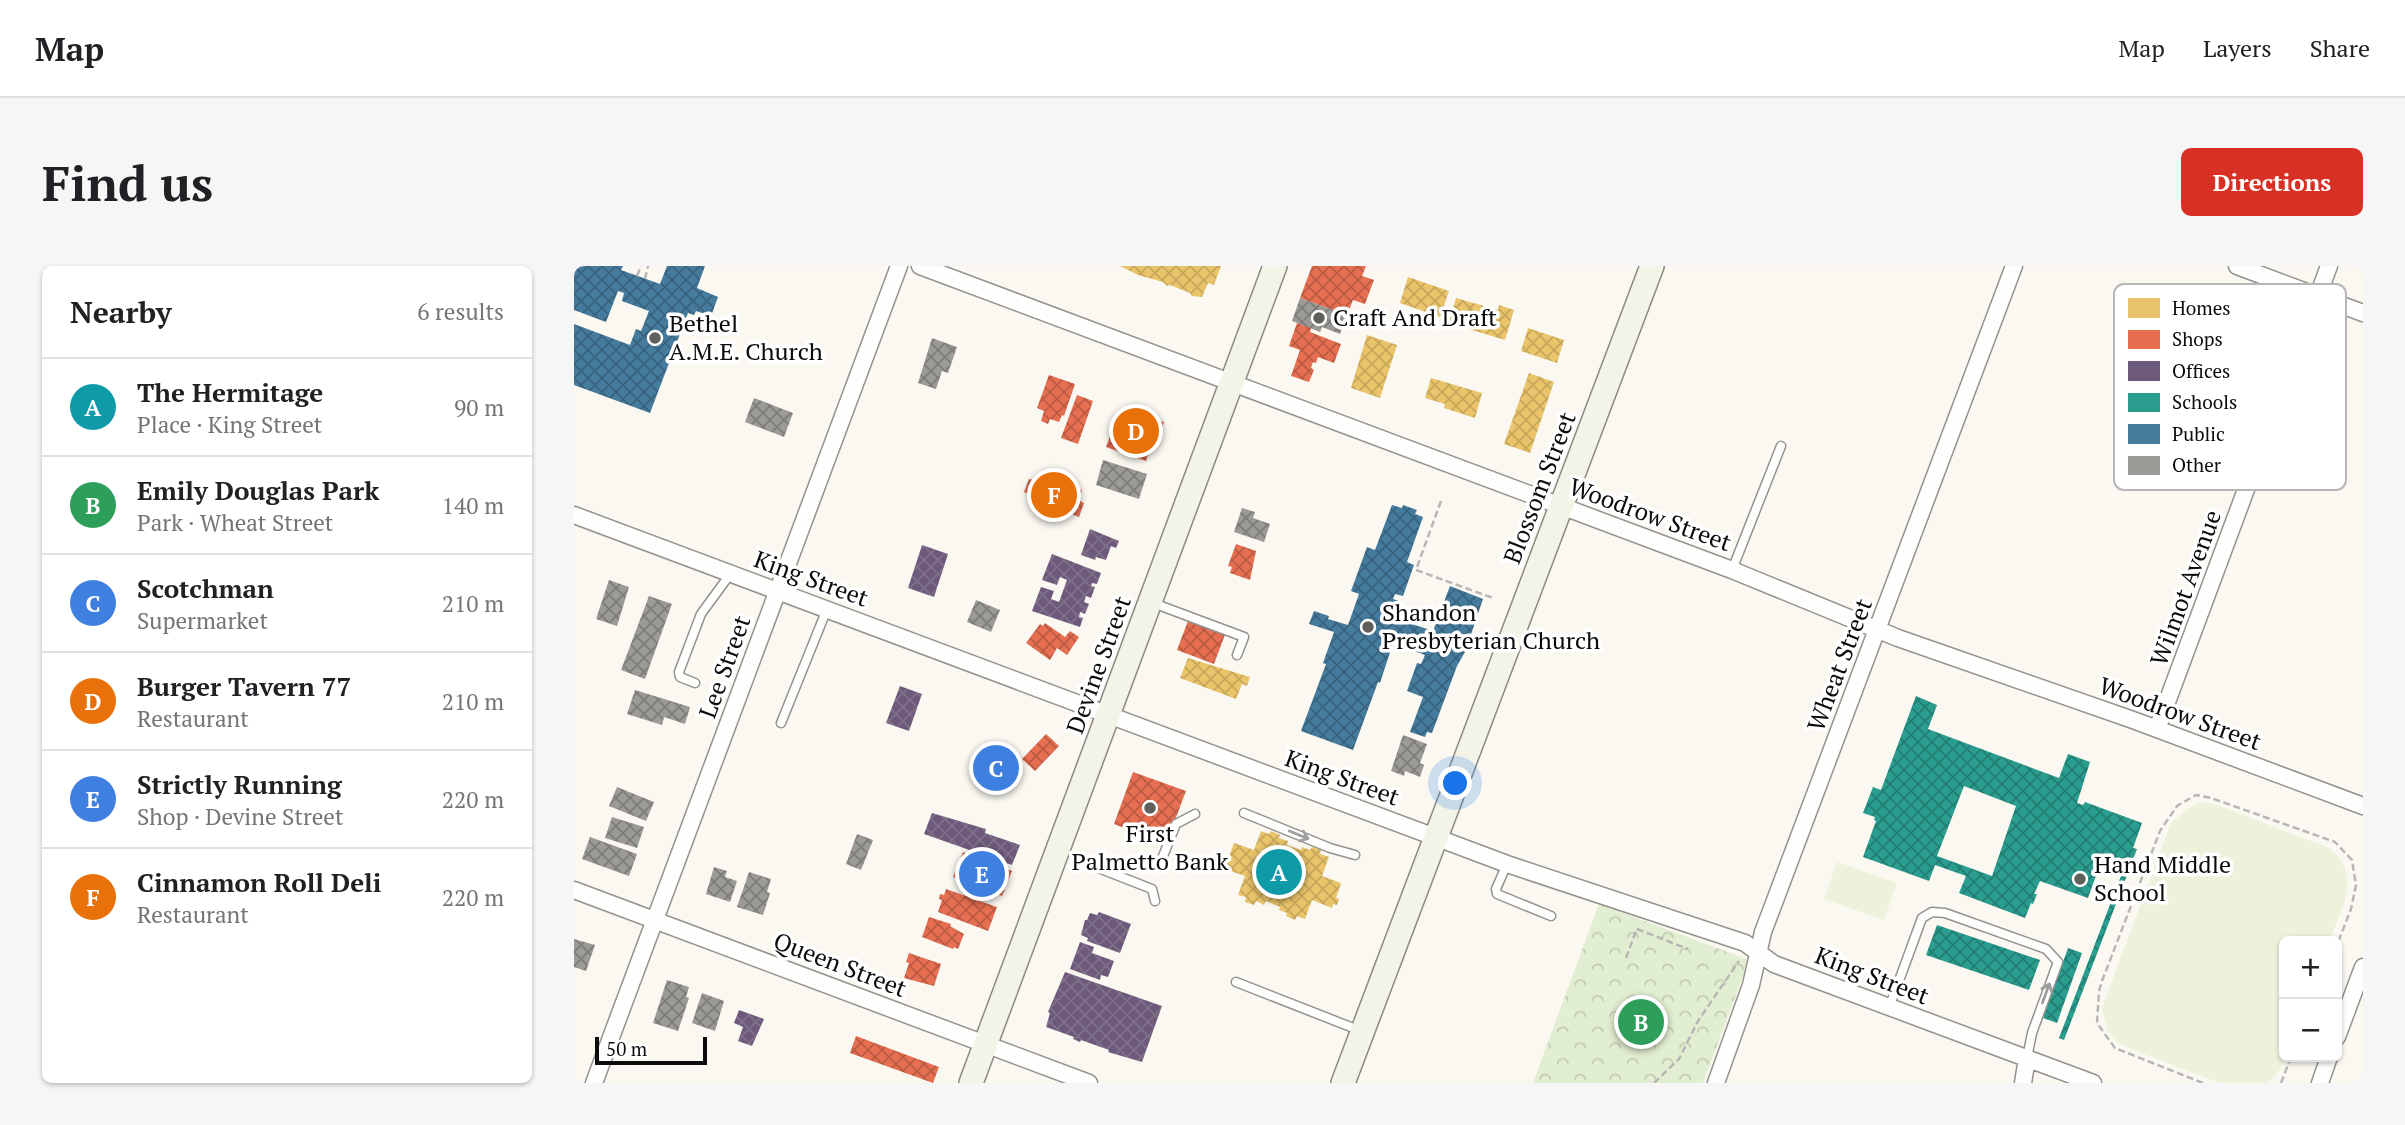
<!DOCTYPE html>
<html lang="en">
<head>
<meta charset="utf-8">
<style>
	body { margin:0; font-family:"PT Serif",serif; background:#f6f6f6; color:#202124 }
	.controls { position:absolute; right:21px; bottom:21px; display:grid; overflow:hidden; border-radius:10px; box-shadow:0 2px 5px #0004 }
	.controls button { width:63px; height:63px; display:grid; place-items:center; padding:0; border:0; border-bottom:2px solid #e0e0e0; background:#fff; color:#202124; font:35px sans-serif }
	.scale { position:absolute; left:21px; bottom:18px; width:112px; box-sizing:border-box; padding-left:7px; border:4px solid #0c0c0c; border-top:0; font-size:19px; line-height:24px; white-space:nowrap; color:#0c0c0c; -webkit-text-stroke:5px #fff; paint-order:stroke }
	.you { position:absolute; left:882px; top:518px; width:24px; height:24px; margin:-18px; border:5px solid #fff; border-radius:50%; background:#1a73e8; box-shadow:0 0 0 10px #1a73e833 }
	.badge { display:grid; place-items:center; width:46px; height:46px; border-radius:50%; background:#d93025; color:#fff; font-size:23px; font-weight:700 }
	.pin { position:absolute; translate:-50% -50%; border:4px solid #fff; box-shadow:0 2px 7px #0006 }
	.list { margin:0; padding:0; list-style:none }
	h2 { display:flex; justify-content:space-between; align-items:center; height:91px; margin:0; padding:0 28px; font-size:30px }
	h2 small { font-size:23px; font-weight:400; color:#757577 }
	.list li { display:grid; grid-template-columns:46px 1fr auto; gap:21px; align-items:center; box-sizing:border-box; height:98px; padding:0 28px; border-top:2px solid #e0e0e0 }
	.list b { display:block; font-size:26px; white-space:nowrap }
	.list p { margin:0; font-size:23px; white-space:nowrap; color:#757577 }
	.list em { font-size:23px; font-style:normal; color:#757577 }
	.map { position:relative; flex:none; width:1789px; height:817px; overflow:hidden; border-radius:10px }
	header { display:flex; align-items:center; gap:42px; box-sizing:border-box; height:98px; padding:0 35px; background:#fff; border-bottom:2px solid #e0e0e0 }
	header strong { font-size:33px }
	nav { display:flex; gap:38px; margin-inline-start:auto; font-size:24px }
	.intro { display:flex; align-items:center; justify-content:space-between; box-sizing:border-box; height:168px; padding:0 42px }
	h1 { margin:0; font-size:49px }
	.button { padding:18px 32px; border-radius:10px; background:#d93025; color:#fff; font-size:24px; font-weight:700 }
	main { display:flex; gap:42px; padding:0 42px }
	aside { flex:1; background:#fff; border-radius:10px; box-shadow:0 2px 5px #0004 }
	.map>svg:first-child { display:block }
</style>
</head>
<body>
<header>
<strong>Map</strong>
<nav><a>Map</a><a>Layers</a><a>Share</a></nav>
</header>
<div class="intro"><h1>Find us</h1><a class="button">Directions</a></div>
<main>
<aside>
<h2>Nearby<small>6 results</small></h2>
<ul class="list">
<li><span class="badge" style="background:#0f9aa8">A</span><div><b>The Hermitage</b><p>Place · King Street</p></div><em>90 m</em></li>
<li><span class="badge" style="background:#2e9e5b">B</span><div><b>Emily Douglas Park</b><p>Park · Wheat Street</p></div><em>140 m</em></li>
<li><span class="badge" style="background:#3f7fe0">C</span><div><b>Scotchman</b><p>Supermarket</p></div><em>210 m</em></li>
<li><span class="badge" style="background:#e8710a">D</span><div><b>Burger Tavern 77</b><p>Restaurant</p></div><em>210 m</em></li>
<li><span class="badge" style="background:#3f7fe0">E</span><div><b>Strictly Running</b><p>Shop · Devine Street</p></div><em>220 m</em></li>
<li><span class="badge" style="background:#e8710a">F</span><div><b>Cinnamon Roll Deli</b><p>Restaurant</p></div><em>220 m</em></li>
</ul>
</aside>
<div class="map">
<svg width="1789" height="817" viewBox="0 0 1789 817">
	<defs>
		<pattern id="park-crowns" width="20" height="18" patternUnits="userSpaceOnUse" patternTransform="scale(1.75)"><rect width="20" height="18" fill="#e2eed1"/><path d="M2 6a3 3 0 1 1 6 0M12 15a3 3 0 1 1 6 0" fill="none" stroke="#c1cbb2"/></pattern>
		<pattern id="homes-cross-hatch" width="8" height="8" patternUnits="userSpaceOnUse" patternTransform="scale(1.75)"><rect width="8" height="8" fill="#e9c46a"/><path d="M0 0l8 8M0 8l8-8" fill="none" stroke="#c7a75b"/></pattern>
		<pattern id="shops-cross-hatch" width="8" height="8" patternUnits="userSpaceOnUse" patternTransform="scale(1.75)"><rect width="8" height="8" fill="#e76f51"/><path d="M0 0l8 8M0 8l8-8" fill="none" stroke="#ba5a42"/></pattern>
		<pattern id="offices-cross-hatch" width="8" height="8" patternUnits="userSpaceOnUse" patternTransform="scale(1.75)"><rect width="8" height="8" fill="#6d597a"/><path d="M0 0l8 8M0 8l8-8" fill="none" stroke="#7f7089"/></pattern>
		<pattern id="schools-cross-hatch" width="8" height="8" patternUnits="userSpaceOnUse" patternTransform="scale(1.75)"><rect width="8" height="8" fill="#2a9d8f"/><path d="M0 0l8 8M0 8l8-8" fill="none" stroke="#227e73"/></pattern>
		<pattern id="public-cross-hatch" width="8" height="8" patternUnits="userSpaceOnUse" patternTransform="scale(1.75)"><rect width="8" height="8" fill="#457b9d"/><path d="M0 0l8 8M0 8l8-8" fill="none" stroke="#38637e"/></pattern>
		<pattern id="building-cross-hatch" width="8" height="8" patternUnits="userSpaceOnUse" patternTransform="scale(1.75)"><rect width="8" height="8" fill="#9c9a96"/><path d="M0 0l8 8M0 8l8-8" fill="none" stroke="#7e7c79"/></pattern>
	</defs>
	<rect width="100%" height="100%" fill="#faf8f0"/>
	<path fill="url(#park-crowns)" d="M1025 638 1175 694 1129 817H959Z"/>
	<path fill="#ecf2db" d="M1629 536 1641 538 1755 582C1789 610 1768 641 1755 675H1710L1711 791 1707 802 1698 813 1691 817H1646L1554 782 1542 775 1534 766 1528 742 1597 557 1619 539Z
		M1263 596 1323 617 1310 654 1250 633Z"/>
	<path fill="url(#homes-cross-hatch)" d="M546 0H647L640 19 634 17 628 31 618 30 616 27 596 19 593 20 589 16 564 9Z
		M834 11 875 25 866 51 826 37Z
		M882 32 924 44 925 39 940 44 931 74 875 57Z
		M954 62 990 74 983 97 947 85Z
		M793 69 823 79 806 132 777 122Z
		M955 107 980 116 956 187 930 178Z
		M857 112 908 127 901 152 870 142 871 138 851 132Z
		M614 392 676 411 673 420 668 418 662 433 606 412Z
		M687 565 695 568 697 565 706 569 705 572 714 575 713 579 727 584 728 581 736 584 738 581 747 584 746 588 755 591 748 610 767 617 762 632 765 633 763 639 759 638 758 642 738 634 731 653 723 650 721 654 712 650 713 647 705 644 706 641 692 635 690 639 682 635 680 639 671 636 672 631 664 629 671 610 651 603 652 599 649 598 652 589 655 591 660 577 680 584Z"/>
	<path fill="url(#shops-cross-hatch)" d="M738 0H792L788 10 800 14 791 38 779 34 773 49 726 32Z
		M723 57 737 62 736 66 767 78 760 97 744 91 742 97 739 96 737 102 740 104 735 116 717 110 726 84 715 80Z
		M475 109 501 118 490 150 488 149 485 156 476 153 474 158 467 155 470 145 463 142Z
		M503 129 519 135 504 178 487 172Z
		M545 146 563 153 565 147 590 156 583 175 579 174 572 195 532 181Z
		M473 209 508 224 504 234 510 237 505 251 453 230 455 228 450 226 455 213 470 216Z
		M662 278 682 285 676 314 656 307 658 301 654 300Z
		M615 352 652 366 640 398 603 384Z
		M471 357 491 371 496 365 505 371 493 389 483 382 476 394 452 377 466 358 469 360Z
		M472 468 485 480 461 505 448 493Z
		M414 478 443 489 430 526 400 515Z
		M559 506 612 525 592 578 572 570 571 573 560 569 561 566 540 558Z
		M389 586 438 605 428 630 379 611Z
		M372 623 423 641 414 665 364 646 368 634 365 633 366 628 370 629Z
		M355 651 377 658 376 660 390 668 384 683 380 681 379 683 348 671Z
		M335 687 367 698 360 720 330 712 335 697 332 696Z
		M282 770 365 801 359 817 276 787Z"/>
	<path fill="url(#offices-cross-hatch)" d="M516 263 545 275 542 282 537 280 532 294 522 291 521 294 507 289Z
		M348 279 374 288 360 331 334 322Z
		M478 288 527 307 523 318 518 317 517 320 521 321 517 332 512 330 510 336 515 338 511 348 506 346 505 351 509 352 506 361 458 345 467 321 480 325 477 333 485 336 493 314 486 311 483 319 468 314Z
		M326 420 348 428 335 465 312 457Z
		M358 547 412 563 411 567 446 579 438 599 350 568Z
		M525 646 557 658 546 687 513 675 514 672 507 669 511 654H513L516 647 523 649Z
		M506 676 520 681 518 687 540 695 534 711 527 709 526 714 496 703Z
		M491 706 588 740 568 796 534 786 535 784 507 774 506 776 499 773 500 771 472 761 476 747 474 746Z
		M165 744 190 753 178 780 164 775 169 761 160 757Z"/>
	<path fill="url(#schools-cross-hatch)" fill-rule="evenodd" d="M1342 430 1363 439 1354 463 1485 512 1494 488 1516 496 1503 537 1509 539 1511 536 1568 557 1559 582 1563 583 1490 774 1485 772 1550 602 1528 593 1514 632 1466 615 1460 628H1463L1459 638 1457 637 1451 652 1385 627 1392 610 1361 599 1355 615 1289 591 1302 555 1300 554 1301 551 1289 547 1299 521 1307 524ZM1390 520 1442 540 1418 610 1363 590Z
		M1363 659 1466 694 1455 724 1352 689Z
		M1494 682 1508 687 1483 757 1469 752Z"/>
	<path fill="url(#public-cross-hatch)" d="M0 0H49L47 4 86 18 93 0H131L123 22 144 31 137 50 122 45 120 49 114 47 76 147 0 119V58L56 79 62 63 67 65 75 45 48 35 50 27 44 25 32 56 0 44Z
		M818 239 828 242 829 239 843 244 841 248 849 251 833 296 840 299 829 330 821 328 819 333 825 335 823 340 828 341 827 345 838 349 835 357 859 365 876 320 909 333 891 386 883 400 858 467 853 466 851 471 836 466 849 431 833 425 843 397 847 398 851 389 819 377 806 417 804 416 779 484 727 465 752 398 749 397 760 366 735 358 740 345 755 350 754 353 774 359 785 328 777 325 793 281 801 284Z"/>
	<path fill="url(#building-cross-hatch)" d="M726 32 773 49 766 68 748 61 746 66 718 55Z
		M358 72 383 81 374 107 368 105 362 123 344 117Z
		M180 132 219 147 210 171 171 156Z
		M529 194 573 208 565 233 522 219Z
		M668 242 681 246 679 252 696 258 690 276 660 266Z
		M35 314 55 321 43 360 22 353Z
		M75 330 98 338 71 413 47 404Z
		M402 334 426 344 417 366 393 356Z
		M61 424 116 441 111 458 90 451 88 459 53 448Z
		M829 469 853 478 846 497 850 499 846 511 831 505 830 510 817 505Z
		M43 521 80 536 72 555 35 540Z
		M38 551 70 561 63 582 31 572Z
		M283 568 299 574 287 604 272 598Z
		M16 571 63 588 55 610 8 593Z
		M140 601 153 605 151 611 163 615 156 636 132 628Z
		M175 606 197 613 193 626 196 627 189 649 163 641Z
		M0 673 21 679 12 705 0 701Z
		M93 714 115 721 112 731 115 732 104 765 79 757Z
		M128 727 150 735 141 765 118 757Z"/>
	<g fill="none" stroke-linecap="round" stroke-linejoin="round">
		<defs>
			<path id="lane" d="M1158 304 1207 180
				M579 337 670 371 663 389
				M121 417 106 411 105 406 127 348 157 307
				M207 457 253 343
				M670 547 756 582 781 589
				M933 598 922 623 923 628 977 650
				M519 600 578 623 581 635
				M585 600 602 558 621 548
				M662 716 787 765
				M1315 742 1348 652 1358 646 1371 647 1472 683 1484 696 1458 767 1453 792"/>
			<path id="street" d="M346 0 1158 304 1324 372 1559 454 1789 540
				M1663 0 1789 47
				M0 249 933 598 1171 677 1200 698 1519 817
				M1583 463 1755 0
				M0 624 515 817
				M1763 771 1789 701
				M20 817 325 0
				M1142 817 1177 719 1189 666 1440 0
				M1449 817 1453 792
				M1746 817 1755 791"/>
			<path id="secondary" d="M397 817 701 0
				M769 817 1078 0"/>
		</defs>
		<use href="#lane" stroke="#93928f" stroke-width="11"/>
		<use href="#street" stroke="#93928f" stroke-width="19"/>
		<use href="#secondary" stroke="#8a8985" stroke-width="26"/>
		<path stroke="#b7b7b5" stroke-width="2.5" stroke-dasharray="7 3.5" stroke-linecap="butt" d="M63 10 67 0
			M71 13 74 0
			M867 235 842 304 919 332
			M1063 663 1114 683
			M1052 692 1063 662
			M1080 817 1105 793 1124 755 1165 695
			M1629 817 1541 782 1523 757 1525 725 1528 715 1586 565 1603 540 1622 529 1637 532 1761 576 1778 594 1782 619 1777 643 1763 679
			M1707 817 1717 791"/>
		<use href="#lane" stroke="#fefefd" stroke-width="8"/>
		<use href="#street" stroke="#fefefd" stroke-width="16"/>
		<use href="#secondary" stroke="#f4f3e8" stroke-width="23"/>
	</g>
	<defs><path id="oneway-shaft" d="M-6 0H5M1.5-3L5.5 0L1.5 3" fill="none" stroke-width="1.6" stroke-linecap="round" stroke-linejoin="round" transform="scale(1.75)"/></defs>
	<g stroke="#9d9d9d">
		<use href="#oneway-shaft" transform="translate(725 569) rotate(22)"/>
		<use href="#oneway-shaft" transform="translate(1472 727) rotate(-70)"/>
	</g>
	<g fill="#5f5f5c" stroke="#fff" stroke-width="2.5">
		<circle cx="745" cy="52" r="7"/>
		<circle cx="81" cy="72" r="7"/>
		<circle cx="794" cy="361" r="7"/>
		<circle cx="576" cy="542" r="7"/>
		<circle cx="1506" cy="613" r="7"/>
	</g>
	<g text-anchor="middle" stroke-width="7" stroke-linejoin="round" paint-order="stroke">
		<g font-size="24" fill="#0c0c0c" stroke="#fff" text-anchor="start">
			<text x="759" y="60">Craft And Draft</text>
			<text x="95" y="66">Bethel<tspan x="95" dy="28">A.M.E. Church</tspan></text>
			<text x="808" y="355">Shandon<tspan x="808" dy="28">Presbyterian Church</tspan></text>
			<text x="576" y="576" text-anchor="middle">First<tspan x="576" dy="28">Palmetto Bank</tspan></text>
			<text x="1520" y="607">Hand Middle<tspan x="1520" dy="28">School</tspan></text>
		</g>
		<g font-size="24" fill="#0c0c0c" stroke="#fff">
			<text transform="translate(966 222) rotate(-69)" y="8">Blossom Street</text>
			<text transform="translate(1076 249) rotate(20)" y="8">Woodrow Street</text>
			<text transform="translate(237 313) rotate(20)" y="8">King Street</text>
			<text transform="translate(1612 322) rotate(-70)" y="8">Wilmot Avenue</text>
			<text transform="translate(525 399) rotate(-70)" y="8">Devine Street</text>
			<text transform="translate(1266 399) rotate(-69)" y="8">Wheat Street</text>
			<text transform="translate(151 401) rotate(-70)" y="8">Lee Street</text>
			<text transform="translate(1606 448) rotate(20)" y="8">Woodrow Street</text>
			<text transform="translate(768 512) rotate(20)" y="8">King Street</text>
			<text transform="translate(266 699) rotate(21)" y="8">Queen Street</text>
			<text transform="translate(1298 710) rotate(21)" y="8">King Street</text>
		</g>
	</g>
	<rect x="1540" y="18" width="232" height="206" rx="10" fill="#fff" stroke="#b6b6b6" stroke-width="2"/>
	<rect x="1554" y="32" width="32" height="20" fill="#e9c46a"/>
	<rect x="1554" y="64" width="32" height="19" fill="#e76f51"/>
	<rect x="1554" y="95" width="32" height="20" fill="#6d597a"/>
	<rect x="1554" y="127" width="32" height="19" fill="#2a9d8f"/>
	<rect x="1554" y="158" width="32" height="20" fill="#457b9d"/>
	<rect x="1554" y="190" width="32" height="19" fill="#9c9a96"/>
	<g font-size="19" fill="#0c0c0c">
		<text x="1598" y="49">Homes</text>
		<text x="1598" y="80">Shops</text>
		<text x="1598" y="112">Offices</text>
		<text x="1598" y="143">Schools</text>
		<text x="1598" y="175">Public</text>
		<text x="1598" y="206">Other</text>
	</g>
</svg>
<div class="controls">
<button>+</button>
<button>−</button>
</div>
<div class="scale">50 m</div>
<div class="you"></div>
<div class="pin badge" style="left:705px;top:606px;background:#0f9aa8">A</div>
<div class="pin badge" style="left:1067px;top:756px;background:#2e9e5b">B</div>
<div class="pin badge" style="left:422px;top:502px;background:#3f7fe0">C</div>
<div class="pin badge" style="left:562px;top:165px;background:#e8710a">D</div>
<div class="pin badge" style="left:408px;top:608px;background:#3f7fe0">E</div>
<div class="pin badge" style="left:480px;top:229px;background:#e8710a">F</div>
</div>
</main>
</body>
</html>
